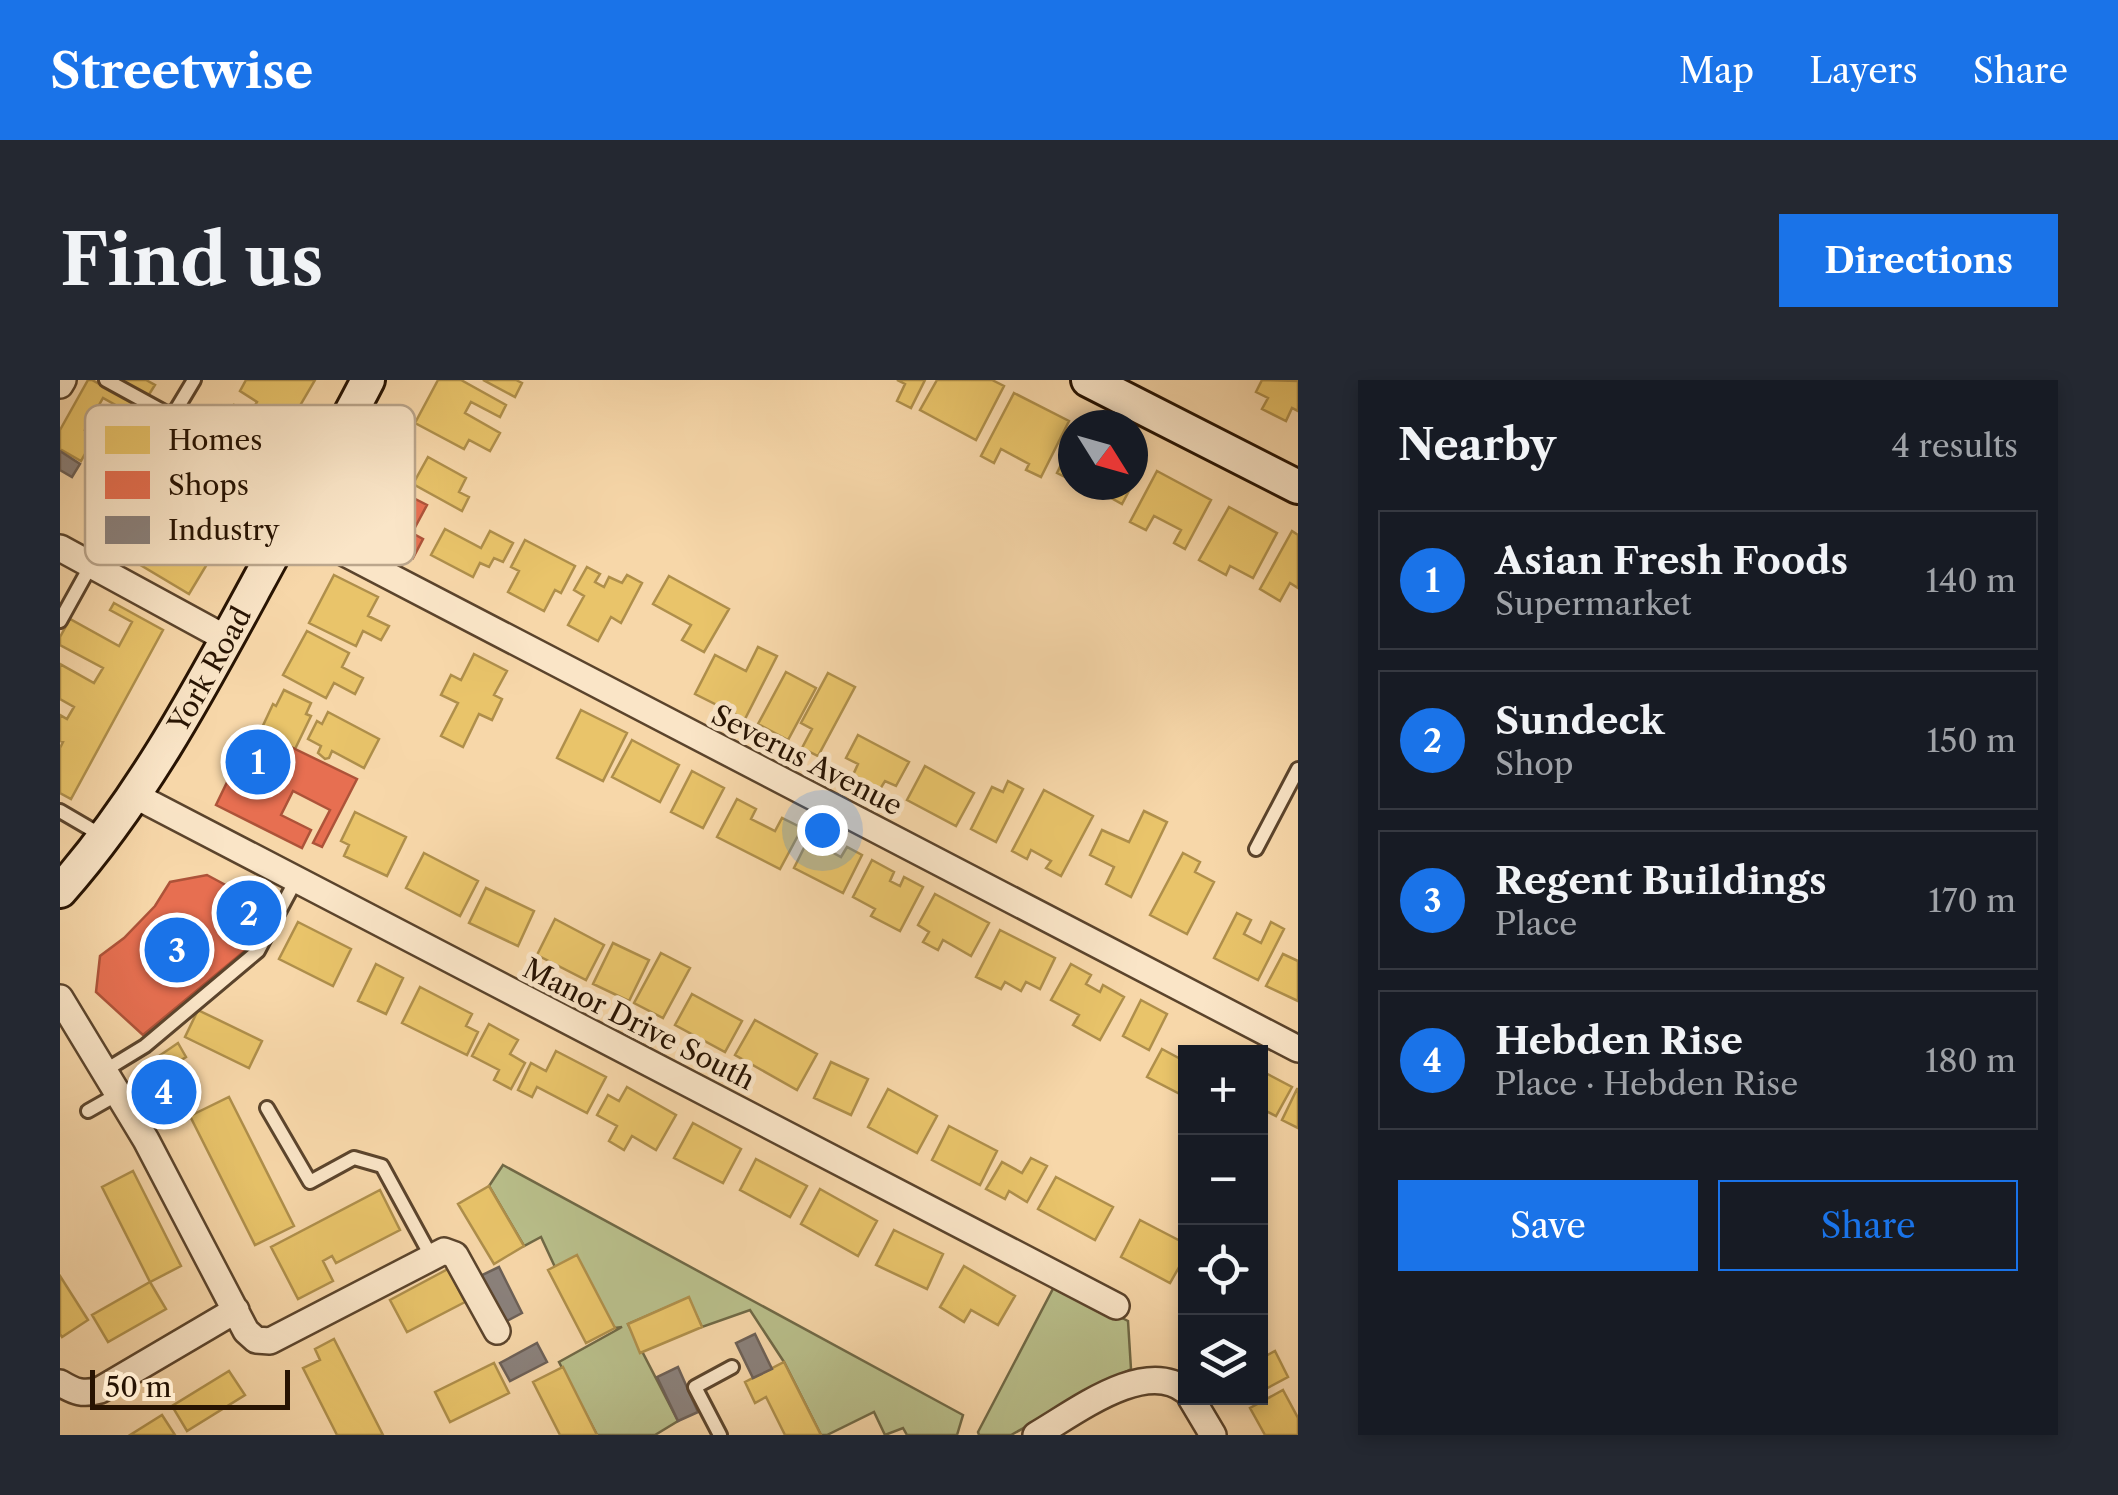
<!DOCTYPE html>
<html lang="en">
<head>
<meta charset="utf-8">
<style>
	body { margin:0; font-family:"Libre Caslon Text",serif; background:#242831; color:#f1f3f6 }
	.controls { position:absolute; right:30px; bottom:30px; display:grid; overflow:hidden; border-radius:0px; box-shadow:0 5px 15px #0003 }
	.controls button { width:90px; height:90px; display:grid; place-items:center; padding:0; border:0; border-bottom:2px solid #363941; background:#171b24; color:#f1f3f6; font:50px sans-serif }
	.compass { position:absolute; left:998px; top:30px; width:90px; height:90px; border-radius:50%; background:#171b24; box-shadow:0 5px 15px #0003; rotate:127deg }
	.scale { position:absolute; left:30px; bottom:25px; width:200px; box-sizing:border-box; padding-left:10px; border:5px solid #271302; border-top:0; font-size:28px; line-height:35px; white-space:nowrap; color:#271302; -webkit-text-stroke:8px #fae5c7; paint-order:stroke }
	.you { position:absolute; left:762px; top:450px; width:35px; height:35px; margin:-25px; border:8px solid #fff; border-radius:50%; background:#1a73e8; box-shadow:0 0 0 15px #1a73e833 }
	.badge { display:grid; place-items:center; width:65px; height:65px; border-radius:50%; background:#1a73e8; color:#fff; font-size:32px; font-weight:700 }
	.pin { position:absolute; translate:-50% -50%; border:5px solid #fff; box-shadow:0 2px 10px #0006 }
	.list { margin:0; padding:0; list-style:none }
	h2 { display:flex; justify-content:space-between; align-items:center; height:130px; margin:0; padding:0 40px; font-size:42px }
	h2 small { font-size:32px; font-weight:400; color:#9ea1a6 }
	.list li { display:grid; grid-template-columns:65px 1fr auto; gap:30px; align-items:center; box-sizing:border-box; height:140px; margin:0 20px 20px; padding:0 20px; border:2px solid #363941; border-radius:0px }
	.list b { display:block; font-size:38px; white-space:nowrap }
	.list p { margin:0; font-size:32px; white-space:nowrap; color:#9ea1a6 }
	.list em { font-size:32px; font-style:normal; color:#9ea1a6 }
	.actions { display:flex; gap:20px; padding:30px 40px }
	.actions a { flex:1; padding:22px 0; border:2px solid #1a73e8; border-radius:0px; text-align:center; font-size:35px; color:#1a73e8 }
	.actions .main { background:#1a73e8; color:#fff }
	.icon { flex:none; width:55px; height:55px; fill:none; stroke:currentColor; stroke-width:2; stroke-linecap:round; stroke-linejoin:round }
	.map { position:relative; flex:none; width:1238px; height:1055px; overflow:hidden; border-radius:0px }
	header { display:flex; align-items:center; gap:60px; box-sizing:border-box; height:140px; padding:0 50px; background:#1a73e8; color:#fff }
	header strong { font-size:48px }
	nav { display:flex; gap:55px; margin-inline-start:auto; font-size:35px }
	.intro { display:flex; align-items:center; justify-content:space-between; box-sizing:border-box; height:240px; padding:0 60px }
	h1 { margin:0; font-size:70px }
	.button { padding:25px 45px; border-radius:0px; background:#1a73e8; color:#fff; font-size:35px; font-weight:700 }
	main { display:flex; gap:60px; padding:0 60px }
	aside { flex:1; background:#171b24; border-radius:0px; box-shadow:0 5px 15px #0003 }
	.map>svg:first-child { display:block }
</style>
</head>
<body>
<header>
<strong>Streetwise</strong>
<nav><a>Map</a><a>Layers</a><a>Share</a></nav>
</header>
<div class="intro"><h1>Find us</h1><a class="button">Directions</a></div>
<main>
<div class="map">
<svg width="1238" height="1055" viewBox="0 0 1238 1055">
	<rect width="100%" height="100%" fill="#f7d7a9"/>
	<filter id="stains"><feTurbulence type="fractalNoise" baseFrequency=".002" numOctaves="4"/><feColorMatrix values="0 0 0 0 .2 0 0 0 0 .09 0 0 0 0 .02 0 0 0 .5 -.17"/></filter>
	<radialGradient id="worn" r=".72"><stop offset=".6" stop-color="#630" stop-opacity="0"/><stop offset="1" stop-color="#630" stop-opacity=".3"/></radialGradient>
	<path fill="#b9bf8b" stroke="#706946" stroke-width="2.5" d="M443 785 903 1035 897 1055H847L843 1048 825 1055 814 1032 767 1055H761L724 982 690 930 642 947 628 918 568 944 618 1041 595 1055H537L499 982 562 947 555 948 495 887 481 857 464 866 429 806Z
		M995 905 1068 941 1071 989 951 1055H919L918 1052Z"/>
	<path fill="#e9c46a" stroke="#af8f4b" stroke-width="2.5" d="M28 0H32L105 41 100 50 43 18 25 50 35 56 21 81 0 69V50Z
		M61 0H86L95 5 88 16Z
		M186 0H255L158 166 119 143 124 135 102 121 107 112 131 127 150 95 116 75 133 45 168 67 175 56 151 42 157 31 167 38 174 25 190 34 197 22 180 11Z
		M378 0H401L446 25 440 37 411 22 405 33 440 53 430 71 409 60 404 69 355 43Z
		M423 0H456L462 3 455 17Z
		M837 0H865L851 28 837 21 845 4Z
		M877 0H932L944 6 916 60 860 30Z
		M1202 0 1238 1V31L1232 28 1226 41 1202 29 1208 18 1196 12Z
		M954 13 1009 41 981 97 966 90 969 84 941 69 934 83 921 76Z
		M1013 60V101L997 93Z
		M368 77 406 98 399 112 409 117 402 131 353 104Z
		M1097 91 1151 120 1125 169 1114 163 1121 150 1094 136 1086 150 1070 142Z
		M1037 105H1072L1062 124 1035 109Z
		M1169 127 1217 153 1193 198 1170 186 1166 195 1139 180Z
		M77 136 111 156 119 143 158 166 129 214 57 171Z
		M385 149 421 168 430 151 453 163 443 182 434 178 429 187 420 183 413 197 371 175Z
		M1232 151 1238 155V208L1230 203 1220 221 1200 209Z
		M465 160 515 186 501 213 495 210 484 231 448 212 459 191 451 187Z
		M527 187 540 194 535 202 544 207 549 197 562 203 567 195 582 203 561 243 551 237 538 261 508 245 524 216 514 210Z
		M274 195 318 217 308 236 329 246 321 260 303 251 296 266 249 243Z
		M609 196 669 229 644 272 622 260 631 245 593 224Z
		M54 223 103 250 11 419 0 413V368L3 362 0 361V335L7 339 14 327 0 319V284L34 303 43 288 0 265V257L10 239 59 266 72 242 50 230Z
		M247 251 289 273 282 287 303 298 295 314 274 303 266 318 223 295Z
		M698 267 717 276 685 339 635 314 655 275 686 291Z
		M414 274 447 291 434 315 442 319 432 340 419 334 403 367 381 356 398 323 381 315 391 295 401 300Z
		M726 292 756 308 728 360 698 344Z
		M768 293 795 307 758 376 742 368 752 349 741 343Z
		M224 310 251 323 246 334 251 336 235 369 200 352 213 324 216 326Z
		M521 330 567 353 543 401 497 378Z
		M268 332 319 359 304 388 272 371 269 378 265 379 258 373 261 366 248 359 257 341 262 344Z
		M798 355 849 382 836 406 825 401 820 409 793 395 798 384 786 378Z
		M572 360 619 385 600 422 552 397Z
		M865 386 914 413 896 446 847 420Z
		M632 391 664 408 643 448 611 432Z
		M948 401 963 409 936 462 911 449 932 407 943 412Z
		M984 410 1033 436 1001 496 986 488 991 481 971 470 967 479 952 471Z
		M677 419 696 429 691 439 715 451 722 438 742 448 720 489 657 457Z
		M1084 431 1107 442 1071 517 1046 504 1054 487 1030 475 1042 450 1069 462Z
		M295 432 346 457 327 496 284 476 289 465 281 461Z
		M753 450 773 460 768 470 781 477 787 467 802 475 783 513 734 488Z
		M364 473 418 501 400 536 346 508Z
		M1123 473 1140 482 1135 492 1154 502 1127 554 1090 535Z
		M812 480 834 492 830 501 840 506 844 497 863 507 840 551 811 536 815 529 793 517Z
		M426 508 474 531 458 566 409 543Z
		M875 514 929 543 911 576 883 560 878 570 863 562 869 552 858 545Z
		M1177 533 1191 540 1184 554 1201 563 1211 542 1224 549 1198 600 1154 578Z
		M495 539 544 565 526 600 477 575Z
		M238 542 291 569 273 606 219 579Z
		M940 550 995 578 980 609 966 602 961 611 945 602 941 609 916 597Z
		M553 563 589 580 569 621 533 604Z
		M601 573 630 588 603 638 574 623Z
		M1223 574 1238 581V621L1206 606Z
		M316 584 343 598 326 634 298 621Z
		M1011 584 1031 595 1026 604 1040 612 1043 605 1064 617 1040 660 1013 645 1019 635 991 620Z
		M360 607 412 634 406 646 418 652 407 675 342 643Z
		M632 614 682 641 665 672 615 645Z
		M1081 620 1107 634 1089 670 1063 656Z
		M138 630 202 661 189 688 125 657Z
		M695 640 757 674 737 710 675 675Z
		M429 644 458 660 450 674 465 683 451 709 434 700 439 690 412 676Z
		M118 663 126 677 104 691 96 678Z
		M1102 669 1126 682V704L1120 714 1087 697Z
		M496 671 546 697 527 733 477 707 472 717 458 710 471 683 486 691Z
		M771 682 808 699 791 735 754 718Z
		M1200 690 1232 707 1216 736 1200 728Z
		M567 707 616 735 596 770 572 756 564 770 549 761 557 746 537 735 548 715 559 721Z
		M828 709 877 736 857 773 808 747Z
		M1237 709H1238V748L1222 740Z
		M169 717 234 846 195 865 130 736Z
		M633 743 681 769 663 803 614 778Z
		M889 746 937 771 920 805 872 780Z
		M971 778 987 786 967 822 949 811 945 819 926 809 942 782 962 793Z
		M696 779 747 806 730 837 680 810Z
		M73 791 121 886 90 902 42 807Z
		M996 797 1053 827 1035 860 978 829Z
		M429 806 464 866 434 884 398 824Z
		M760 809 817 841 798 876 741 844Z
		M320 810 340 850 276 883 272 876 263 881 273 901 238 919 211 867Z
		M1080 840 1126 864V875L1110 903 1061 877Z
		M834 850 883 874 867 909 816 885Z
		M517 875 555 948 526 963 488 890Z
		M904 886 955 916 938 945 911 930 904 942 880 927Z
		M388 889 405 922 347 952 330 920Z
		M0 896 28 940 2 957 0 954Z
		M90 902 106 929 48 962 32 935Z
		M629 917 642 947 580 973 568 944Z
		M274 959 323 1055H277L243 988 260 980 255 969Z
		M1215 971 1228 997 1200 1012V979Z
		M724 982 761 1055H725L706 1017 695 1023 685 1002Z
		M434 983 449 1013 390 1042 375 1012Z
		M503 987 537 1055H500L473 1002Z
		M169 991 185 1015 127 1051 112 1026Z
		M1223 1010 1238 1038V1055H1205L1190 1028Z
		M102 1035 115 1055H70Z"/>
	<path fill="#e76f51" stroke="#ad5339" stroke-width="2.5" d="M322 102 367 125 352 153 363 159 353 178 297 149Z
		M200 352 297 399 262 467 253 463 270 430 233 411 221 435 251 450 242 468 156 425 169 398 176 401Z
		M147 495 212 530 193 564 83 655 36 612 40 576 64 558 95 526 110 502Z"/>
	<path fill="#8a817c" stroke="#6c6057" stroke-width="2.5" d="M0 71 20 84 12 97 0 90Z
		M109 700 116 712 99 723 91 711Z
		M439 887 462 933 443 943 420 896Z
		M695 954 712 989 693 998 676 963Z
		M477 963 487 982 450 1001 440 983Z
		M618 987 638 1032 618 1041 597 997Z"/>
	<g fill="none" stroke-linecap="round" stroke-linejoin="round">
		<defs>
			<path id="lane" d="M46 0 108 34 116 30 134 0
				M0 241 31 185
				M0 431 41 455
				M1196 469 1238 389
				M44 691 85 666 198 571 236 500
				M207 728 250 802 294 778 322 786 371 876
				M28 731 58 714
				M660 1055 635 1007 672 987"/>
			<path id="street" d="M0 5 3 0
				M229 144 1238 669
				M0 168 167 259
				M74 415 1056 926
				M0 618 86 760 186 951 196 960 210 961 384 871 395 875 437 951
				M0 1003C15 1012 23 1015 40 1010L176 930
				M1131 1018 1153 1055
				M976 1055C1013 1034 1085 977 1126 1011"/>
			<g id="secondary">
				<path d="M1028 0 1238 107"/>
				<path id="s1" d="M0 511C81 420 140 309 198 202 234 135 273 68 308 0"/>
			</g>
		</defs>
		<use href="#lane" stroke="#5b442c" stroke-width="18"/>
		<use href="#street" stroke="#5b442c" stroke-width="30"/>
		<use href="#secondary" stroke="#271302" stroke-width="38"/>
		<use href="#lane" stroke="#fae5c7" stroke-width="12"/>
		<use href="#street" stroke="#fae5c7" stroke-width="25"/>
		<use href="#secondary" stroke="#fae5c7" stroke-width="32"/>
	</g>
	<g text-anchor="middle" stroke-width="10" stroke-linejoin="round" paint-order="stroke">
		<g font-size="28" fill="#271302" stroke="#fae5c7">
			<text dy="10" stroke="none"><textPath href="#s1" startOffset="268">York Road</textPath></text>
			<text transform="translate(747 380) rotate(27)" y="10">Severus Avenue</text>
			<text transform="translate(579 644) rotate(27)" y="10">Manor Drive South</text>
		</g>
	</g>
	<rect x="25" y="25" width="330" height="160" rx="15" fill="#fae5c7" stroke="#bba68c" stroke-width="2.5"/>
	<rect x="45" y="46" width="45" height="28" fill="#e9c46a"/>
	<rect x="45" y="91" width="45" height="28" fill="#e76f51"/>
	<rect x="45" y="136" width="45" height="28" fill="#8a817c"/>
	<g font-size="28" fill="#271302">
		<text x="108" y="70">Homes</text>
		<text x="108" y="115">Shops</text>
		<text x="108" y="160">Industry</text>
	</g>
	<rect width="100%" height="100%" filter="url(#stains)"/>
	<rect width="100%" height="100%" fill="url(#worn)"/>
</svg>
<div class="controls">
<button>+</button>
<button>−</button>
<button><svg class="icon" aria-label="locate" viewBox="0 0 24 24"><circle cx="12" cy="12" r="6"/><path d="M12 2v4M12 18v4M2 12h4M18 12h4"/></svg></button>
<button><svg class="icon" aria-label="layers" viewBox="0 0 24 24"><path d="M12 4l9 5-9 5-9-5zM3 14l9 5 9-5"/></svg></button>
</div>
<svg class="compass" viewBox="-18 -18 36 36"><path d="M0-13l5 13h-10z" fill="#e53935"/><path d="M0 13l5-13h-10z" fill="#9ea1a6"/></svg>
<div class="scale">50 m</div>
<div class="you"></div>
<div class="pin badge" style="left:198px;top:382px">1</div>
<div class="pin badge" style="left:189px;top:533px">2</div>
<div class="pin badge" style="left:117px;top:570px">3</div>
<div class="pin badge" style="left:104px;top:712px">4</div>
</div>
<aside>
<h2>Nearby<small>4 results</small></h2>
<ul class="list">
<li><span class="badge">1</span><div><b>Asian Fresh Foods</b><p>Supermarket</p></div><em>140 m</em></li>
<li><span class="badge">2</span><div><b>Sundeck</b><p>Shop</p></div><em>150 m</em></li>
<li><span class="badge">3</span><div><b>Regent Buildings</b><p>Place</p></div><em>170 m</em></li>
<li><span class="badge">4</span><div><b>Hebden Rise</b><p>Place · Hebden Rise</p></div><em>180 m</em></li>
</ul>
<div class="actions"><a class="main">Save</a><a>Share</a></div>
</aside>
</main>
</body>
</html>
